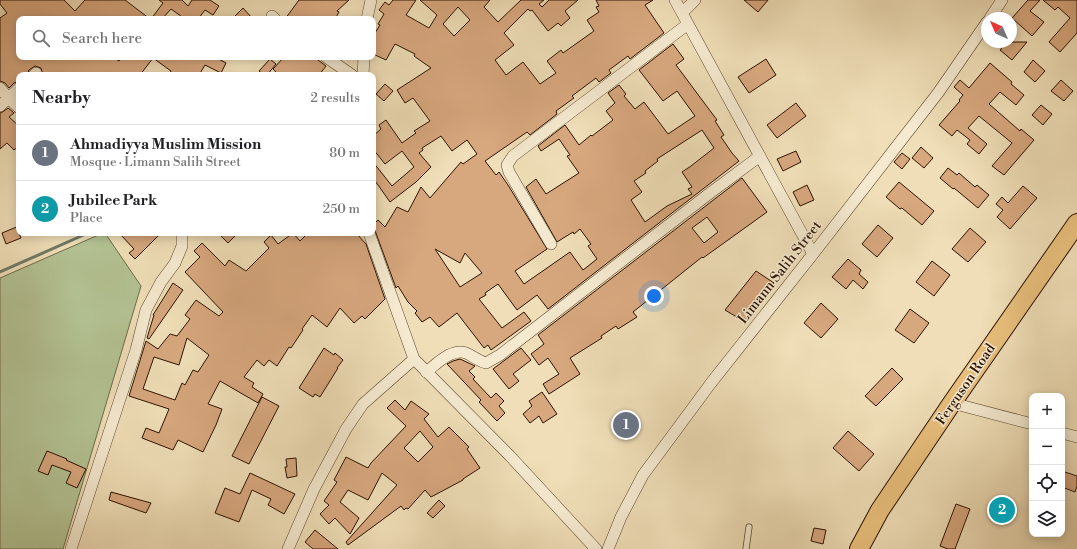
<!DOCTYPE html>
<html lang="en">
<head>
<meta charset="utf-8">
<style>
	body { margin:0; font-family:"Libre Bodoni",serif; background:#f2f2f2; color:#202124 }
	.controls { position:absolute; right:12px; bottom:12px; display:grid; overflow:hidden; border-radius:8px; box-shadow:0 2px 10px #0003 }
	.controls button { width:36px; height:36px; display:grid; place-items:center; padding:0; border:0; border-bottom:1px solid #e0e0e0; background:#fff; color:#202124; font:20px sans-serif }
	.compass { position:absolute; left:981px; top:12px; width:36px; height:36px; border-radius:50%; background:#fff; box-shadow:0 2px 10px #0003; rotate:315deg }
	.you { position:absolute; left:654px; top:296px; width:14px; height:14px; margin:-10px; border:3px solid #fff; border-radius:50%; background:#1a73e8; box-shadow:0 0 0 6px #1a73e833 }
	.badge { display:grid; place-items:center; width:26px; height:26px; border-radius:50%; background:#2563eb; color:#fff; font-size:13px; font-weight:700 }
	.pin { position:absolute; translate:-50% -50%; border:2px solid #fff; box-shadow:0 1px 4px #0006 }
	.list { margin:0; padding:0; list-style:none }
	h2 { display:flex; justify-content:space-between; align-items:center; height:52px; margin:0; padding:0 16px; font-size:17px }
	h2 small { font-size:13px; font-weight:400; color:#757577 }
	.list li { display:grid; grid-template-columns:26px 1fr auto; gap:12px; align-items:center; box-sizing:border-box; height:56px; padding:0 16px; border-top:1px solid #e0e0e0 }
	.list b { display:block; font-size:15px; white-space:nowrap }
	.list p { margin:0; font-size:13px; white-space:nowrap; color:#757577 }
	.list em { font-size:13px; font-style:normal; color:#757577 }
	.icon { flex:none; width:22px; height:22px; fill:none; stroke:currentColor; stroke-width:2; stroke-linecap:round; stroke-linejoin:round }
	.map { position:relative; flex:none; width:1077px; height:549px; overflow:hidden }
	.search { position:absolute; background:#fff; box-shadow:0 2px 10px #0003; left:16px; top:16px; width:360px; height:44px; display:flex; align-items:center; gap:10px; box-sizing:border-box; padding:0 14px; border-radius:8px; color:#757577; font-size:15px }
	.panel { position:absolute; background:#fff; box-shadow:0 2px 10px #0003; left:16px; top:72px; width:360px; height:164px; border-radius:8px }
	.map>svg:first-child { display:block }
</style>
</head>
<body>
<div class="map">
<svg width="1077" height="549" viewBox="0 0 1077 549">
	<rect width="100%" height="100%" fill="#efdeb7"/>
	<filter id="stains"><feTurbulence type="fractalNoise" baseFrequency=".005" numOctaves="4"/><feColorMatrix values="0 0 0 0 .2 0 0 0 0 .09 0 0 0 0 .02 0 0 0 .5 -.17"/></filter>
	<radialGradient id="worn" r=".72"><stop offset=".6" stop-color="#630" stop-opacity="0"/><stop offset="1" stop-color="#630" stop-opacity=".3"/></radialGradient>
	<path fill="#b3c293" stroke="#706a4a" d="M103 233H105L141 286 63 549H0V278Z"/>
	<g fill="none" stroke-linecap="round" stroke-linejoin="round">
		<path stroke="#6f7965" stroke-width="3" d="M0 272 88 233"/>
	</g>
	<path fill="#d7a77e" stroke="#2c1200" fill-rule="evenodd" d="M0 0H64L75 11 85 0H125L150 19H19V57H113L119 61 122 57H215L226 63 221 73 205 65 199 75H169L171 71 153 58 140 75H43L41 68 35 66 29 70 27 75H19V81L14 83 9 88 5 83 0 81V18L7 13 0 4Z
		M159 0H182L188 6 192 0H210L219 6 213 15 205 10 198 19H185L171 9 162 19H151L163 3Z
		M299 0H349L337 11 339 12 335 19H285Z
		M393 0H416L406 15 429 28 437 15 420 0H490L484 7 498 22 521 0H544L539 4 542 7 549 0H578L565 11 570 18 561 26 558 23 548 31 532 10 530 11 528 9 504 33 514 45 495 60 506 75 523 62 540 84 556 73 547 61 561 50 563 53 594 31 587 20 599 12 596 7 599 6 596 0H653L645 5 664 33 630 59 628 56 609 70 611 73 599 82 596 78 572 96 574 98 556 111 557 114 530 135 527 132 485 161 496 175 499 172 508 185 547 249 515 271 524 284 570 252 583 270 597 259 588 246 591 244 580 229 574 234 573 232 557 242 526 187 536 179 546 194 579 173 567 156 570 155 559 139 541 151 538 146 565 125 579 145 591 135 592 136 613 120 606 111 615 103 608 93 619 85 626 94 624 96 635 109 644 102 668 134 695 116 677 91 663 101 639 70 673 44 684 59 676 65 717 120 715 121 724 135 721 137 732 153 739 161 548 309 537 295 517 310 498 284 485 293 486 295 479 299 502 328 524 312 531 321 491 350 488 345 484 348 457 313 439 327 430 317 422 322 415 313 417 311 408 302 398 286 396 288 373 225 378 220 385 227 397 207 408 212 421 187 430 198 461 162 463 164 477 154 467 140 452 151 441 136 422 148 423 150 419 153 431 167 416 182 390 202 373 178V162L392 186 414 167 402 151 385 164 373 149V136L381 129 379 125 386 120 402 143 416 133 414 131 430 121 413 98 405 103 397 90 431 68 414 56 415 54 395 44 386 60 373 54V36L380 25 378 24 384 14 379 10 385 2 389 5ZM458 7 470 20 454 36 443 24ZM702 130 714 148 691 166 682 172 692 187 688 189 692 194 667 206 645 222 631 200 642 192 634 181 646 173 645 171 658 161 657 159ZM435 249 460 263 465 253 482 273 460 287Z
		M744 0H768L758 12Z
		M1028 0H1040L1030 11 1044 22 1032 36 1012 18Z
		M1043 0H1077V33L1060 52 1049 42 1070 18 1058 7 1055 10Z
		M243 8 253 19H232Z
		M1007 42H1027L1012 60 1000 50Z
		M284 57H314L326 66 319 75H279L273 69Z
		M270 59 276 64 267 75H264L259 71Z
		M766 59 776 75 749 93 738 77Z
		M1033 60 1045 71 1035 82 1024 72Z
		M990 63 1012 82 1011 84 1024 95 1016 105 1000 92 989 104 1020 131 1021 129 1034 140 1004 175 992 166 1012 143 979 116 968 128 987 144 979 154 967 144 970 140 957 130 952 136 939 125 960 101 959 100 963 95 954 87 960 80 969 88Z
		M1061 80 1073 91 1064 101 1051 91Z
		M385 84 393 91 384 101 376 94Z
		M796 103 806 116 777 138 767 125Z
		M1041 105 1052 114 1043 125 1032 115Z
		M8 108 14 113 9 117 19 126V146L14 150 7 143 0 149V113L4 111Z
		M921 147 933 158 924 168 912 158Z
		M796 151 801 162 783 171 777 159Z
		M902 153 910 159 902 169 894 162Z
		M948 168 957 175 959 173 975 187 977 185 989 195 978 208 954 188 953 189 940 178Z
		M742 178 767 212 703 258 702 257 672 281 633 312 637 317 618 329 616 326 601 336 602 338 570 358 580 374 549 394 543 384 559 374 548 358 539 365 531 354 544 344 538 335ZM707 217 718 232 704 243 692 228Z
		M899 182 934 211 922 225 902 208 900 209 886 197Z
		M807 185 814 200 800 206 793 192Z
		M1023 186 1037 198 1010 229 997 217 1003 210 996 204 1002 197 1008 203Z
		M878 225 893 238 877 257 862 244Z
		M19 226V233L21 238 6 244 2 233Z
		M970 228 986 242 968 262 952 249Z
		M119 233H161L135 259 129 253 134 249Z
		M218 233H238L228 243Z
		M293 233 300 241 308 233H356L366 244 385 299 365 319 362 316 354 323 340 308 327 327 312 315 302 329 303 330 291 348 289 347 277 366 269 360 264 366 257 360 244 377 254 383 252 387 263 394 258 403 220 381 208 404 222 409 216 425 203 452 178 440 173 450 142 438 146 428 159 433 169 409 129 396 146 341 158 349 170 334 177 336 190 319 185 315 196 300 219 316 223 312 185 272 200 257 194 251 202 243 225 266 229 260 246 271 269 248 264 242 271 235 278 244ZM187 338 209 355 198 372 193 370 185 385 182 383 175 400 143 389 154 357 179 365Z
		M848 259 861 270 859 274 868 282 863 289 853 280 846 289 832 277Z
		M932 261 950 275 934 296 916 282Z
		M756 271 774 283 745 322 725 310Z
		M173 283 183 290 149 339 147 338 154 315H153Z
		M821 303 838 319 821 338 804 323Z
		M910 309 929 323 914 343 895 330Z
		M324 348 334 355 335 353 343 360 337 368H338L320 397 315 394 313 397 299 388Z
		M521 348 531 360 513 374 519 381 509 389 493 369Z
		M460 359 475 366 469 371 475 377 473 379 491 398 496 393 504 401 499 406 505 413 497 421 479 402 481 400 447 364 453 361Z
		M892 368 903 379 876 406 865 396Z
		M542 392 557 414 543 423 539 416 530 423 523 414 532 406 529 401Z
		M262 397 279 406 249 464 232 456Z
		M395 400 405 410 411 401 429 414 424 419 438 437 449 427 469 447 467 449 480 468 463 479V480L431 497 425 490 408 509 406 508 404 510 401 506 348 545 346 542 397 485 382 473 368 500 348 490 340 502 359 518 350 534 335 518 329 524 320 514 329 505 324 501 337 482 334 480 346 457 368 468 371 463 406 426 387 408ZM420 431 433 447 418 462 404 448Z
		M848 431 874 454 859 471 833 448Z
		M47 451 67 459 66 460 86 469 77 488 66 483 71 472 52 465 48 475 38 471Z
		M296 458 297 476 287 478 285 467H287L286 459Z
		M1062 471 1077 476V486L1075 492 1062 487Z
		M250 473 295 494 284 514 268 505 271 499 252 490 239 522 215 513 225 488 240 494Z
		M111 492 151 503 146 513 109 500Z
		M439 500 445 506 433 518 427 513Z
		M956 504 970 509 955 549H948L940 546Z
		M814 528 826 530 823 544 811 541Z
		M315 530 338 549H313L305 542Z"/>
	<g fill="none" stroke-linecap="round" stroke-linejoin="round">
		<defs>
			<path id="service" d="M746 549 749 527"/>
			<path id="minor" d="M675 0 813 254
				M682 13 695 0
				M272 16 275 19
				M990 18 1002 0
				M367 19 371 0
				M326 57 352 75
				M34 75 36 73
				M363 75 364 57
				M0 88 8 98 19 108
				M0 106 19 88
				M369 233 414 359 510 456 596 549
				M551 244 509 172 507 165 513 156 688 24
				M426 372C437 364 451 348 466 353 473 356 478 361 486 363L500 355 710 193 760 156
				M952 403 1032 424
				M1062 433 1077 437
				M71 549 136 350 146 310 161 282 175 263 182 246V233
				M288 549 314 489 346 429 363 404 414 359
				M608 549 621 517 643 475 711 383 813 254 938 93 987 22"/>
			<path id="trunk" d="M859 549 880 510 952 403 1077 223"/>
		</defs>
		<use href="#service" stroke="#5d452e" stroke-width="7"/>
		<use href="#minor" stroke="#5d452e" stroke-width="12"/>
		<use href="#trunk" stroke="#2c1200" stroke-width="20"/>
		<use href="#service" stroke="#f5ead0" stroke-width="5.5"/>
		<use href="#minor" stroke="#f5ead0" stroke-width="11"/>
		<use href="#trunk" stroke="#e8bf7c" stroke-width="18"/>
	</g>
	<g text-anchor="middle" stroke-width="3" stroke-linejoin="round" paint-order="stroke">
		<g font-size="14" fill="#2c1200" stroke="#f5ead0">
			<text transform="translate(779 272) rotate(-52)" y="5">Limann Salih Street</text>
			<text transform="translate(965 384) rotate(-56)" y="5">Ferguson Road</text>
		</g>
	</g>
	<rect width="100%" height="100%" filter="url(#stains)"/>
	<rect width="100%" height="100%" fill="url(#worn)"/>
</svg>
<div class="controls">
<button>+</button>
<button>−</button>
<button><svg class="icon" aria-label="locate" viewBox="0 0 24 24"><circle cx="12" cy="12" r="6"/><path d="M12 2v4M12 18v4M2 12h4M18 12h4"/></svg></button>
<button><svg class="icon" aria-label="layers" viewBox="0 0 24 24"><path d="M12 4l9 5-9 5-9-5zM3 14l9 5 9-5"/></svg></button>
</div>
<svg class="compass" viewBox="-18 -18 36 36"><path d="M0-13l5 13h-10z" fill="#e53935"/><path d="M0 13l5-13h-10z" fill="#757577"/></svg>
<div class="you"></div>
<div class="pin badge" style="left:626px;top:425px;background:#6b7280">1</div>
<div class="pin badge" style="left:1002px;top:510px;background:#0f9aa8">2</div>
<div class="search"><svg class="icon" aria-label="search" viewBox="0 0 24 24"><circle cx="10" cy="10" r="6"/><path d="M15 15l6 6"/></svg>Search here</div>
<section class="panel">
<h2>Nearby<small>2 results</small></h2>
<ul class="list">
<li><span class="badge" style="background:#6b7280">1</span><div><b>Ahmadiyya Muslim Mission</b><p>Mosque · Limann Salih Street</p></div><em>80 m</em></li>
<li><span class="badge" style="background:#0f9aa8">2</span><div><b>Jubilee Park</b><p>Place</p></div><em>250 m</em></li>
</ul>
</section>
</div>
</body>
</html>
